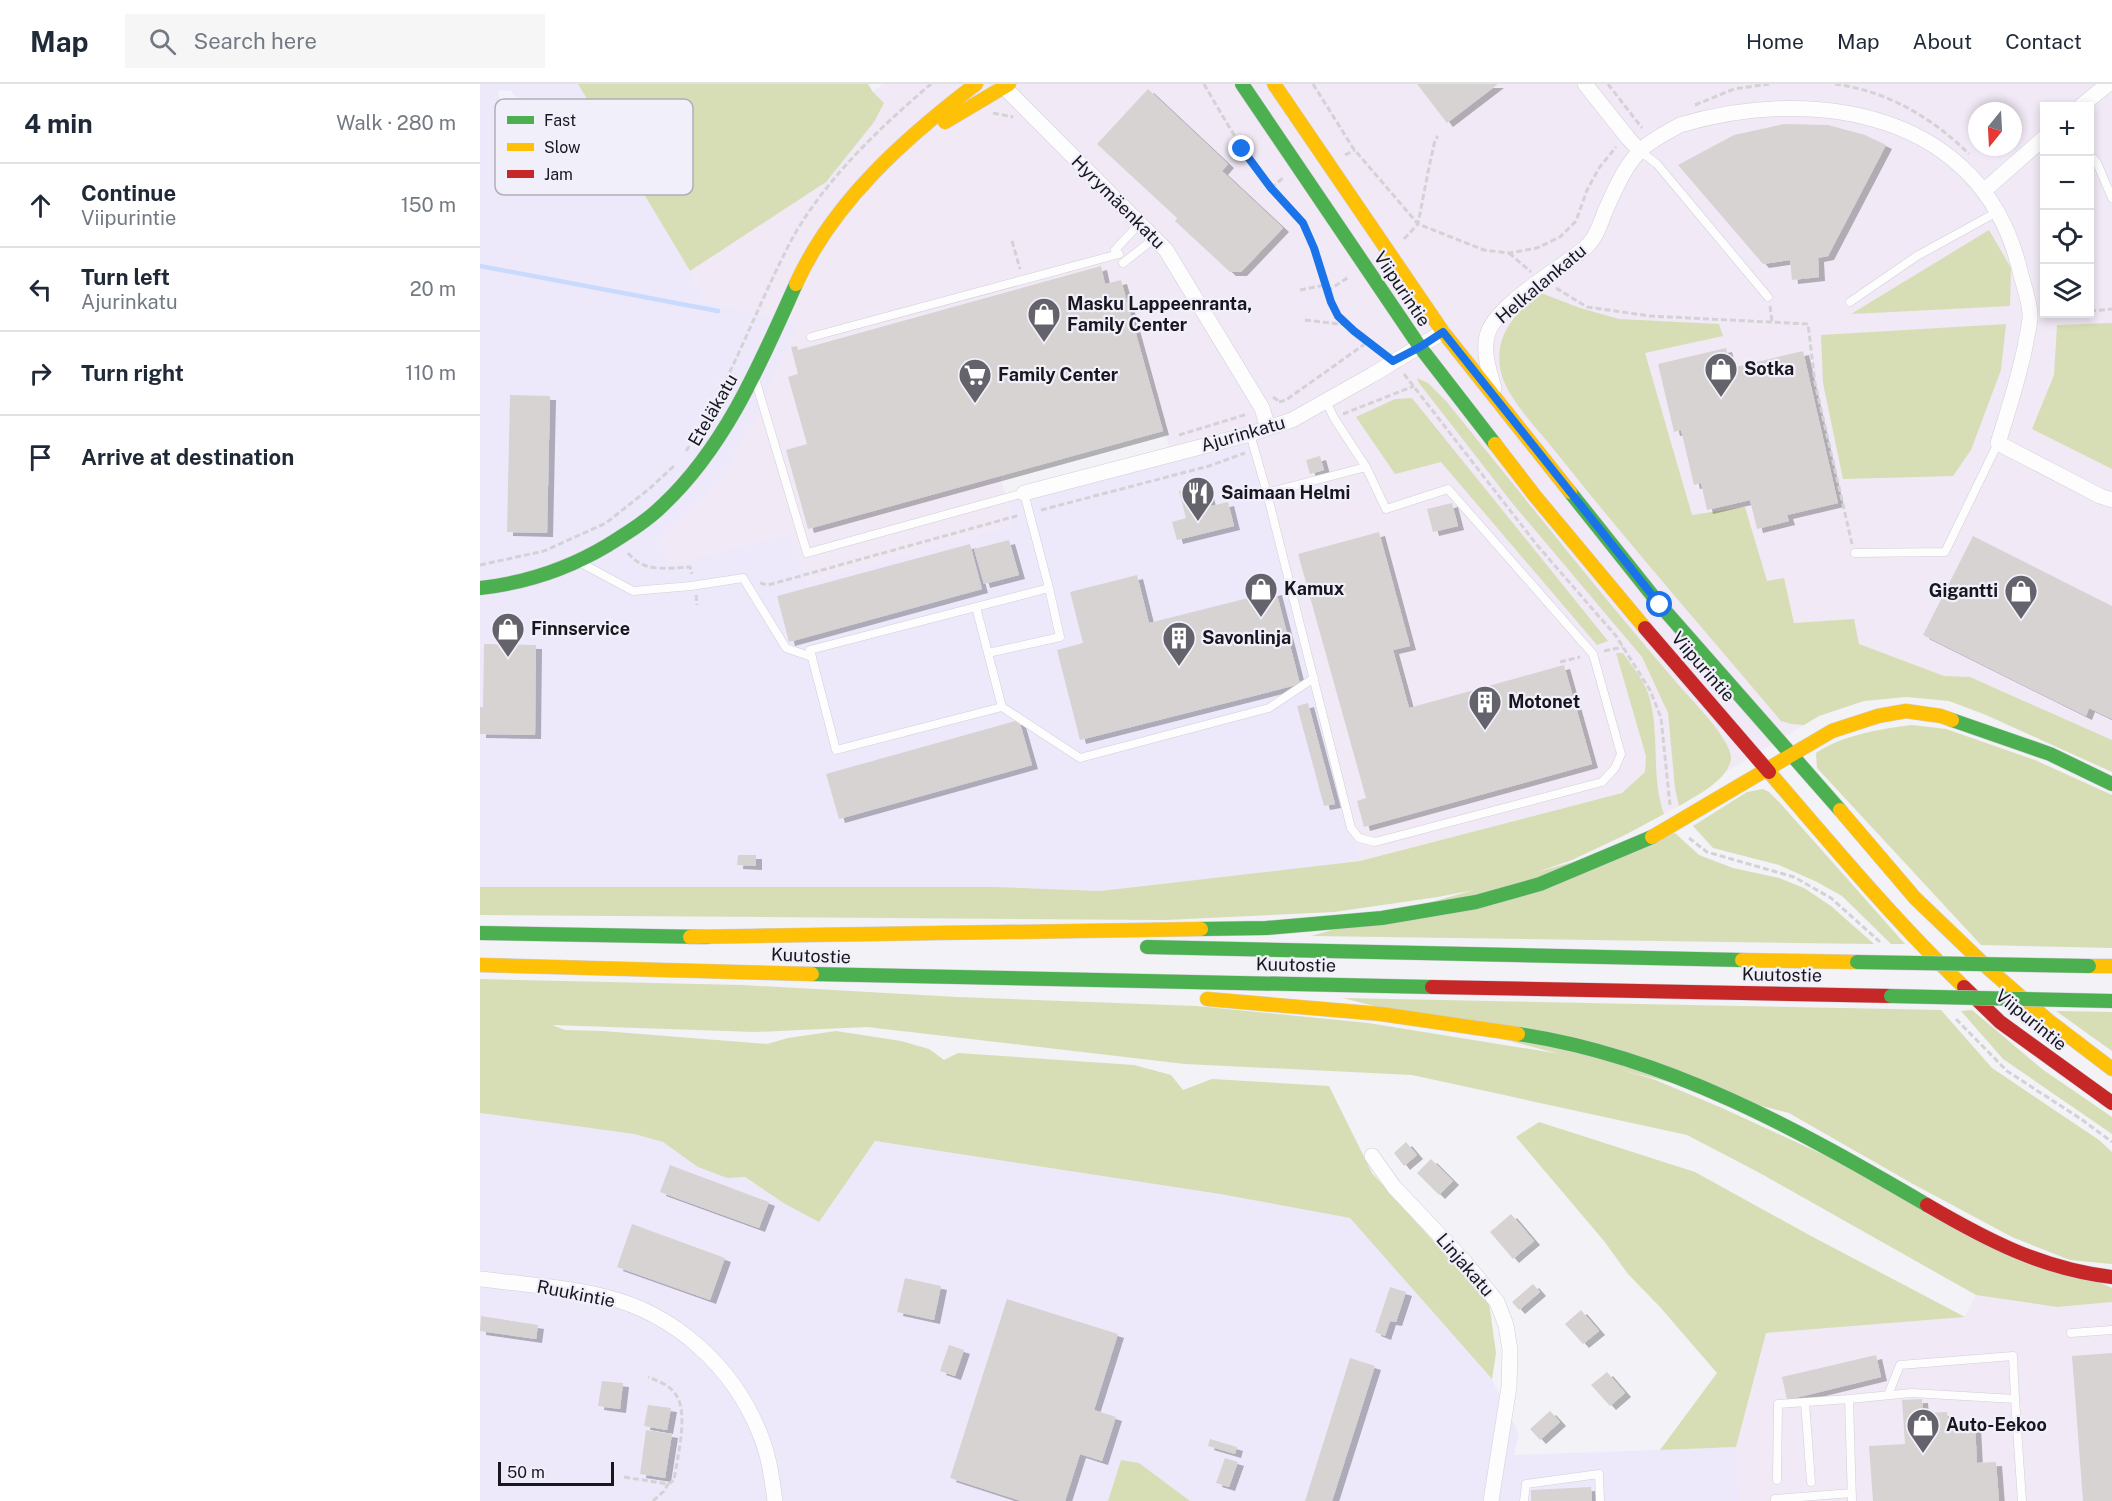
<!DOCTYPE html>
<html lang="en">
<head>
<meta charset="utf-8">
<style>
	body { margin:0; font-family:"Public Sans",sans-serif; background:#f6f6f7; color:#1f2937 }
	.controls { position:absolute; right:18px; top:18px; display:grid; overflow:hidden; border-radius:0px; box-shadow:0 3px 9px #0003 }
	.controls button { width:54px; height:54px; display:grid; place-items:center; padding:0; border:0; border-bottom:2px solid #e0e1e3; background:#fff; color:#1f2937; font:30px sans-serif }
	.compass { position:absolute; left:1488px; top:18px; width:54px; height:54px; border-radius:50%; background:#fff; box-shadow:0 3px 9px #0003; rotate:198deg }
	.scale { position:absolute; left:18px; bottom:15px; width:116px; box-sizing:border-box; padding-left:6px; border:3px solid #18161f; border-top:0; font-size:16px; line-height:21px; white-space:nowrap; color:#18161f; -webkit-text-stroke:4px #f1effa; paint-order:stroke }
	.stop { position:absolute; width:18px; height:18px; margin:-14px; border:4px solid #1a73e8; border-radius:50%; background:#fff }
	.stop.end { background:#1a73e8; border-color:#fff; box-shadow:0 2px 6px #0008 }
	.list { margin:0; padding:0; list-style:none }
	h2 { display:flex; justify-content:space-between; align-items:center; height:78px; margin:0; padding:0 24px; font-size:26px }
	h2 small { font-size:20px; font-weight:400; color:#747a83 }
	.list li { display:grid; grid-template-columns:39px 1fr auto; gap:18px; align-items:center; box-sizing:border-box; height:84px; padding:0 24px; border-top:2px solid #e0e1e3 }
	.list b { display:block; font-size:22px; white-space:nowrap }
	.list p { margin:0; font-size:20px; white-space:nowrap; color:#747a83 }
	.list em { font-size:20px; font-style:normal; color:#747a83 }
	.icon { flex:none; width:33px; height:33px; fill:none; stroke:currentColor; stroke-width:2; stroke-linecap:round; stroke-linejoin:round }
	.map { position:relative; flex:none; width:1632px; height:1417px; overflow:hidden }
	header { display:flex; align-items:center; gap:36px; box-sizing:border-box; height:84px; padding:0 30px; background:#fff; border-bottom:2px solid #e0e1e3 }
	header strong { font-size:28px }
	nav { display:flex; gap:33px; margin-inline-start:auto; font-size:21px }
	.search { width:420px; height:54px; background:#f6f6f7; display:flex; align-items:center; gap:15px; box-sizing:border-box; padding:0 21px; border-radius:0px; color:#747a83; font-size:22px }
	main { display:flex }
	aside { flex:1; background:#fff }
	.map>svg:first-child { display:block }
</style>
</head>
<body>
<header>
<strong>Map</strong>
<div class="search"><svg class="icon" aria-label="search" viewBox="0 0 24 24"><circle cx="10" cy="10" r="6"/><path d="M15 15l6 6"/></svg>Search here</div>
<nav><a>Home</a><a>Map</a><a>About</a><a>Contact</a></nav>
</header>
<main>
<aside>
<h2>4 min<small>Walk · 280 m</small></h2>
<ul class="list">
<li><svg class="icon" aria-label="ahead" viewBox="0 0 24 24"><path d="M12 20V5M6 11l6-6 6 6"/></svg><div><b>Continue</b><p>Viipurintie</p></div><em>150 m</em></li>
<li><svg class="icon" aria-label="left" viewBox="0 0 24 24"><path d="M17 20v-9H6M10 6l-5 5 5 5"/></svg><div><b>Turn left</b><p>Ajurinkatu</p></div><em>20 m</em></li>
<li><svg class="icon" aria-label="right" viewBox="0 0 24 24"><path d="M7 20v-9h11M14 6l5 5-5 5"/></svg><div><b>Turn right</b></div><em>110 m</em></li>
<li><svg class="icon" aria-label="arrive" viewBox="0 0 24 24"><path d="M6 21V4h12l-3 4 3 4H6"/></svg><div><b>Arrive at destination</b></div></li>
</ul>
</aside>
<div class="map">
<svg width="1632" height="1417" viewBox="0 0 1632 1417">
	<defs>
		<filter id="shadow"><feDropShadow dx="6" dy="4" stdDeviation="0" flood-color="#0004"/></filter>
	</defs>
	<rect width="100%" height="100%" fill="#f2f2f7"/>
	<path fill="#f1e9f5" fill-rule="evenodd" d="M403 0H1632V656L1490 593 1384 617 1339 632 1246 688 1225 707 1184 730 1142 709 880 777 871 744 691 371 685 347 520 392 533 441 325 498 185 484 183 453 209 429 237 399 317 240 225 217 210 187 346 98 393 8ZM1564 22H1610V230H1564ZM1497 27H1533V63H1497Z
		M1496 1211 1577 1223 1632 1218V1417H1260L1256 1363 1285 1249 1485 1233Z"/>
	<path fill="#ede9fb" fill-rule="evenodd" d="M0 0H98L210 187 225 217 318 240 275 335 237 399 209 429 183 453 185 483 311 449 326 498 533 441 527 414 770 350 880 777 620 807 516 803H0ZM18 6 31 7 56 34V47L50 58 33 48 20 21Z
		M0 1029 154 1050 197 1062 246 1081 305 1120 394 1057 740 1110 870 1134 1012 1295 1039 1350 1034 1371 1256 1363 1260 1417H0Z"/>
	<path fill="#d7deb6" d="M98 0H388L393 8 404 19 394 38 346 98 210 187Z
		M1509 146 1531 184 1530 222 1371 230Z
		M1061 209 1100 224 1139 235 1239 240 1243 252 1165 269 1212 431 1265 423 1287 497 1304 494 1314 539 1374 535 1379 560 1464 592 1490 593 1632 656V688L1506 631 1469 617 1426 613 1384 617 1339 632 1324 641 1311 640 1301 637C1225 547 1148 459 1075 367 1058 345 1024 312 1020 284 1015 249 1036 229 1061 209Z
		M1632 239V385L1552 345 1574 291 1577 241Z
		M1526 240 1521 286 1491 366 1473 392 1363 395 1343 299 1341 251Z
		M937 294 948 299 966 317C1044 413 1121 511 1202 605 1214 618 1253 658 1251 675 1248 696 1216 712 1199 722L1195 704 1188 629 1162 573 1033 420 939 299Z
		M932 314 1128 557 1117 561 961 378 915 390 876 333 915 315Z
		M1136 569H1143C1151 581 1163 595 1168 609 1181 648 1170 691 1184 730L1145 751 1092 776 1019 801 958 813 854 828 685 836 0 831V803H516L620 807 880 777 1142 709 1165 688 1166 672Z
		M1432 641 1466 645 1555 676 1632 711V864L1501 861 1337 684 1336 669C1363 651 1400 645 1432 641Z
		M1283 705 1289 708 1300 719 1425 860H1411L1362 812 1337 798 1299 781 1233 764 1213 742 1267 708Z
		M1195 749 1219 771 1253 784 1299 794 1324 804 1351 822 1394 860 831 852Z
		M0 895 262 901 477 913 716 922 888 939 1093 972 1173 995 1242 1024 1632 1204V1218L1577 1223 1496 1211 1278 1088 1207 1051 932 991 705 980 387 943 275 948 72 941 85 946 123 947 287 960 308 954 356 947 421 957 449 965 464 976 478 969 654 981 691 991 703 1006 732 995 849 1002 892 1089 1009 1219 1016 1269 1012 1295 870 1134 740 1110 395 1057 339 1138 305 1120 265 1093 247 1094 218 1083 183 1058 154 1050 0 1029Z
		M863 914 1461 926 1512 984 1619 1056 1632 1068V1180L1590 1176 1532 1153 1433 1100 1309 1029Z
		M1492 926 1562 985 1632 1033V1050L1523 975 1481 927Z
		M1576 927 1632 928V967Z
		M1059 1038 1215 1088 1331 1152 1485 1233 1286 1249 1256 1363 1180 1366 1237 1289 1180 1223 1148 1190 1124 1157 1036 1053Z
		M641 1376 659 1379 710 1417H628Z"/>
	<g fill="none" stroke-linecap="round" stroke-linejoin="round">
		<path stroke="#c9dafc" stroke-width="4.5" d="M0 182 238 227"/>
	</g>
	<path fill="#d8d3d3" filter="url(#shadow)" d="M937 0H1018L967 39Z
		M668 5 748 80 742 87 803 144 761 188H750L695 137 697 134 617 60Z
		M1304 40 1348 41 1385 51 1406 61 1348 172 1338 174 1339 193 1312 196 1310 176 1283 180 1198 81 1254 51Z
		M621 182 625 200 641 196 683 347 328 445 306 366 327 360 308 293 318 290 311 263 317 262 318 266Z
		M1246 264 1251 284 1323 267 1358 419 1307 431 1309 437 1277 445 1270 416 1227 426 1221 399 1214 401 1201 346 1194 348 1178 280Z
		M30 311 70 312 67 449 27 448Z
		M840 372 844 386 830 390 826 376Z
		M725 399 731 422 748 418 754 442 697 456 692 438 706 434 699 407Z
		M972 419 978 442 953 448 947 425Z
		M899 448 930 562 913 566 929 624 1084 581 1112 680 884 743 877 717 886 714 818 470Z
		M1493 452 1632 522V635L1609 624 1606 632 1443 551Z
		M529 456 539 491 504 500 494 465Z
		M490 460 502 505 309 558 297 512Z
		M657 491 669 539 796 507 820 600 600 656 577 566 603 559 590 508Z
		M4 560 56 561 55 651 0 650V623H3Z
		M828 619 855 720 844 722 817 622Z
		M539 636 552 681 359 735 346 690Z
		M258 771H276V782L257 781Z
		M926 1058 937 1071 924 1082 914 1069Z
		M951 1075 973 1097 959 1111 937 1089Z
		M190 1081 289 1118 279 1144 180 1108Z
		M1031 1130 1054 1157 1033 1175 1010 1148Z
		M152 1140 245 1174 230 1216 137 1183Z
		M425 1194 461 1202 454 1236 417 1228Z
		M1053 1200 1060 1208 1039 1226 1032 1218Z
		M910 1203 926 1208 916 1238 910 1237 905 1252 895 1248Z
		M527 1215 638 1250 614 1326 636 1333 622 1377 600 1370 585 1417H541L470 1394Z
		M1101 1226 1119 1247 1103 1260 1085 1240Z
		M1 1232 58 1241 56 1255 0 1247Z
		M469 1261 484 1266 475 1292 460 1287Z
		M1632 1269V1417H1603L1592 1272Z
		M1396 1271 1401 1293 1307 1316 1302 1293Z
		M870 1274 895 1282 852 1417H825Z
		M1127 1288 1145 1309 1130 1322 1111 1301Z
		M122 1297 143 1299 140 1325 118 1322Z
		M1442 1315 1443 1329 1467 1328 1469 1343 1495 1341 1497 1379 1516 1378 1519 1417H1393L1389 1362 1425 1360 1422 1316Z
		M168 1321 191 1324 187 1346 164 1342Z
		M1070 1327 1080 1338 1060 1356 1050 1345Z
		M166 1346 192 1350 185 1394 160 1390Z
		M730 1355 757 1363 755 1370 728 1362Z
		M745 1374 758 1378 749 1403 736 1399Z
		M1111 1403 1112 1417H1051V1406Z"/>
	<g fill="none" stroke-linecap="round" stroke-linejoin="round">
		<defs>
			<path id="lane" d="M1160 67 1177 80 1288 213
				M1610 71 1617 79 1632 114
				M635 166 660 139
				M643 179 675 154
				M1370 218 1437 172 1517 128
				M331 253 639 170
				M276 298 327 469 544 409 569 504 330 566 356 666 522 623 600 674 789 624 834 594
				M770 350 787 409 871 744 879 754 895 758 1122 698 1135 684 1141 670 1113 570 968 405 906 425 886 383
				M787 409 886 383 854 334 846 317
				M1375 469 1465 468 1518 359
				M101 479 153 507 211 502 263 494 306 564 332 573
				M496 523 522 623
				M508 569 580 553 569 504
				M1591 1249 1632 1246
				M1408 1311 1420 1281 1533 1272 1535 1315
				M1325 1318 1331 1398
				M1297 1396 1298 1320 1369 1315
				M1044 1417 1046 1400 1119 1390 1120 1417
				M1295 1417V1415L1372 1409
				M1372 1417 1369 1315 1432 1309 1535 1315 1542 1417"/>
			<path id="street" d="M521 0 686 166 782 324 788 344
				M1105 0 1148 54 1160 67
				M1601 22 1628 0
				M1506 105 1564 54
				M1014 304C1009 286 1003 270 1007 252 1014 221 1082 184 1106 163 1116 154 1121 138 1126 125 1135 106 1144 83 1160 67 1168 58 1189 47 1200 41 1339 0 1503 30 1540 187 1543 200 1549 215 1550 229 1551 238 1547 249 1546 258 1539 294 1529 324 1518 359L1620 412 1632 416
				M544 409 770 350 812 336 892 291 963 248
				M892 1072 914 1103 984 1177 1017 1218 1026 1241 1030 1266 1029 1303 1011 1417
				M0 1195C42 1200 85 1203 126 1213 196 1230 254 1284 280 1350 289 1371 292 1395 295 1417"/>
			<path id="fast" d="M762 0 940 263 1015 360
				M1090 408 1180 521 1360 726
				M0 504C46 499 88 485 128 461 147 449 167 437 183 421 246 362 281 278 316 200
				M1472 636 1570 670 1632 700
				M721 845 786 844 902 834 996 818 1060 800 1172 753
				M0 849 227 853
				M667 863 1262 876
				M332 890 952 903
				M1038 950C1187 972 1319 1046 1447 1121"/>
			<path id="slow" d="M794 0 963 248 1090 408
				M465 38 529 0
				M316 200C353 118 425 54 496 0
				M1015 360 1055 412 1165 544
				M1289 688C1352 761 1414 836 1484 903
				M1360 726 1435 814 1510 886 1569 937 1632 985
				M1172 753 1352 647 1398 632 1426 627 1461 632 1472 636
				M210 853 721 845
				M1262 876 1377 878
				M0 881 332 890
				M1609 882H1632
				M727 915 901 930 1038 950"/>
			<path id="jam" d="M1165 544 1289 688
				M952 903 1411 912
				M1484 903 1520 938 1632 1019
				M1447 1121C1507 1156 1562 1185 1632 1193"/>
		</defs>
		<use href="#lane" stroke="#d0cfd7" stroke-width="9"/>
		<use href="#street" stroke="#d0cfd7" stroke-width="16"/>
		<use href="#fast" stroke="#d0cfd7" stroke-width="15"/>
		<use href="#slow" stroke="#d0cfd7" stroke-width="15"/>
		<use href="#jam" stroke="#d0cfd7" stroke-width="15"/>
		<path stroke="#d3d3d6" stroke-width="3" stroke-dasharray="6 3" stroke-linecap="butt" d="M724 0C744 35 764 69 789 101 799 114 813 125 823 139 841 167 837 208 860 233 872 247 888 257 903 268
			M833 0 873 64 938 140 1004 166 1029 169 1057 164 1080 153 1096 137 1107 106 1119 84 1136 63
			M1128 0 1162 44
			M1355 0C1407 7 1453 34 1489 70
			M1215 21 1254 5 1289 0
			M513 29 533 33
			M865 71 875 66
			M791 104 803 94
			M924 155 938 140 949 83 955 56 958 52
			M532 157 540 185
			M1029 169 1051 188
			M1076 204 1107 223 1170 232 1328 240 1335 299 1372 460
			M820 206 845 201
			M847 207 869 193
			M1290 222 1292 238
			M1610 227 1632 225
			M825 236 867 241
			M924 290 1057 461 1136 552 1170 606 1181 634 1190 721
			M793 313 800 318
			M799 318 806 316 889 257
			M863 330 934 302
			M699 351 768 330
			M206 367C250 301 275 225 312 155 344 97 400 43 451 0
			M561 426 729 382 765 369
			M148 469C164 489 187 484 210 483L212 490
			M0 481 64 467 126 439 169 405 195 381
			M280 499 288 501 540 431
			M216 511 217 521
			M1124 567 1143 563
			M1080 578 1100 573
			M1209 754 1227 768 1314 793 1351 814 1400 858
			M1476 935 1527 987 1601 1035 1632 1058
			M144 1393 188 1400 194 1396C197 1375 209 1329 196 1311 190 1301 178 1297 168 1293
			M173 1417 184 1407 188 1400"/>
		<use href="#lane" stroke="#fdfdfe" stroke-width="8"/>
		<use href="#street" stroke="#fdfdfe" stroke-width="15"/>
		<use href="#fast" stroke="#4caf50" stroke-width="14"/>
		<use href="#slow" stroke="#ffc107" stroke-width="14"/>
		<use href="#jam" stroke="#c62828" stroke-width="14"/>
		<defs>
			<path id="fast-bridge" d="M1377 878 1609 882
				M1411 912 1632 917"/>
		</defs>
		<use href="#fast-bridge" stroke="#d0d0d3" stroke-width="15" stroke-linecap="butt"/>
		<use href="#fast-bridge" stroke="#4caf50" stroke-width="14"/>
	</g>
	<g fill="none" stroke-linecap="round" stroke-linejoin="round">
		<path stroke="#1a73e8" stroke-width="8" d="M762 65 791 104 823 139 834 164 851 218 858 232 874 247 913 277 940 263 963 248 1180 521"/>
	</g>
	<defs>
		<symbol id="shop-pin" viewBox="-11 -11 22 30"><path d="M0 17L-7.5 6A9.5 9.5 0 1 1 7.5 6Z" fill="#64636b" stroke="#f1effa"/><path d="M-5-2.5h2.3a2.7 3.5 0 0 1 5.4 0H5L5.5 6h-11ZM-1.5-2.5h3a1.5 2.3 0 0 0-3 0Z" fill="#fff"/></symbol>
		<symbol id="supermarket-pin" viewBox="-11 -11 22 30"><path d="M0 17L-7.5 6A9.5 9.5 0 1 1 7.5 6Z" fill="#64636b" stroke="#f1effa"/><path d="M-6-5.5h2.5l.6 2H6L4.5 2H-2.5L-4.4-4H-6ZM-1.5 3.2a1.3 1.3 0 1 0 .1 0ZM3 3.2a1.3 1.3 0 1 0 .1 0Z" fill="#fff"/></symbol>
		<symbol id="restaurant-pin" viewBox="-11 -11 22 30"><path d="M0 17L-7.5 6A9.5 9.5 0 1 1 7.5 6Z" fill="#64636b" stroke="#f1effa"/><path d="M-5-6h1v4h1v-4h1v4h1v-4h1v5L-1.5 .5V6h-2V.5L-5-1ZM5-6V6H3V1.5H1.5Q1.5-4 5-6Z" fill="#fff"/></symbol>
		<symbol id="building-pin" viewBox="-11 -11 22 30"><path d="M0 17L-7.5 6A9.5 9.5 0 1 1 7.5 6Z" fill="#64636b" stroke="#f1effa"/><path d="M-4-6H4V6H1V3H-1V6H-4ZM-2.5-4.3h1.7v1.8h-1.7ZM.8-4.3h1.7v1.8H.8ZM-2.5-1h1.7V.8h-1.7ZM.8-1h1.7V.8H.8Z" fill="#fff"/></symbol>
	</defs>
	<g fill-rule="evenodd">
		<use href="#shop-pin" x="545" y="211" width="38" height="52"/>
		<use href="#shop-pin" x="1222" y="266" width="38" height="52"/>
		<use href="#supermarket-pin" x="476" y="272" width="38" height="52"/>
		<use href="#restaurant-pin" x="699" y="390" width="38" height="52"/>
		<use href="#shop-pin" x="762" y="486" width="38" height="52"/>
		<use href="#shop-pin" x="1522" y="488" width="38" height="52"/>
		<use href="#shop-pin" x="9" y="526" width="38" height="52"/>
		<use href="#building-pin" x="680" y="535" width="38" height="52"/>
		<use href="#building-pin" x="986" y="599" width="38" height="52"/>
		<use href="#shop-pin" x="1424" y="1322" width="38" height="52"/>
	</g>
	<g text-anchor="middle" stroke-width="4.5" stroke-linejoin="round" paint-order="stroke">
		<g font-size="18" fill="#18161f" stroke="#f1effa">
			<text transform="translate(638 118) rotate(45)" y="6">Hyrymäenkatu</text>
			<text transform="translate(1061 200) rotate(-40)" y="6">Helkalankatu</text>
			<text transform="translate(922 205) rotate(56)" y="6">Viipurintie</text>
			<text transform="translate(233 326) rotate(-60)" y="6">Eteläkatu</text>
			<text transform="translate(763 350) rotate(-16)" y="6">Ajurinkatu</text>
			<text transform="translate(1223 583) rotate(49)" y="6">Viipurintie</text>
			<text transform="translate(331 872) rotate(2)" y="6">Kuutostie</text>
			<text transform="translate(816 881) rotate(1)" y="6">Kuutostie</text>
			<text transform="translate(1302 891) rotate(1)" y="6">Kuutostie</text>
			<text transform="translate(1551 936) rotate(39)" y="6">Viipurintie</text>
			<text transform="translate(985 1181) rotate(49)" y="6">Linjakatu</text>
			<text transform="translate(96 1210) rotate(11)" y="6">Ruukintie</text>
		</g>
		<g font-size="18" font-weight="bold" fill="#18161f" stroke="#f1effa" text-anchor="start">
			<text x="587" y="226">Masku Lappeenranta,<tspan x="587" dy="21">Family Center</tspan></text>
			<text x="1264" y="291">Sotka</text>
			<text x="518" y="297">Family Center</text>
			<text x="741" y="415">Saimaan Helmi</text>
			<text x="804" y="511">Kamux</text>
			<text x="1518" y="513" text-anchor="end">Gigantti</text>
			<text x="51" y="551">Finnservice</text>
			<text x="722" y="560">Savonlinja</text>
			<text x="1028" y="624">Motonet</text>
			<text x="1466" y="1347">Auto-Eekoo</text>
		</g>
	</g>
	<rect x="15" y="15" width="198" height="96" rx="9" fill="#f1effa" stroke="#b0aeb8" stroke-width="1.5"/>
	<rect x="27" y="32" width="27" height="8" fill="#4caf50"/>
	<rect x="27" y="59" width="27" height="8" fill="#ffc107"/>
	<rect x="27" y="86" width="27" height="8" fill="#c62828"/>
	<g font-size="16" fill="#18161f">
		<text x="64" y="42">Fast</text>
		<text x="64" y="69">Slow</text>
		<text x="64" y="96">Jam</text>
	</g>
</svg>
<div class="controls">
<button>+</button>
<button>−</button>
<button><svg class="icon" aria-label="locate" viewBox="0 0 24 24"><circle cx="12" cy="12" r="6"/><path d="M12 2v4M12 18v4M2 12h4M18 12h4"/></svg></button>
<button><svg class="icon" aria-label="layers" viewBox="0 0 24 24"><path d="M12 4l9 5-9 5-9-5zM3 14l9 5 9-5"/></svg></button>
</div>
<svg class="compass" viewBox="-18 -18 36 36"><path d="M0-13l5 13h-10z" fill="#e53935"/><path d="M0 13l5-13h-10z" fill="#747a83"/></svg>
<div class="scale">50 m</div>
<div class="stop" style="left:1180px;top:521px"></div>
<div class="stop end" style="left:762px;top:65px"></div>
</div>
</main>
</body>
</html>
